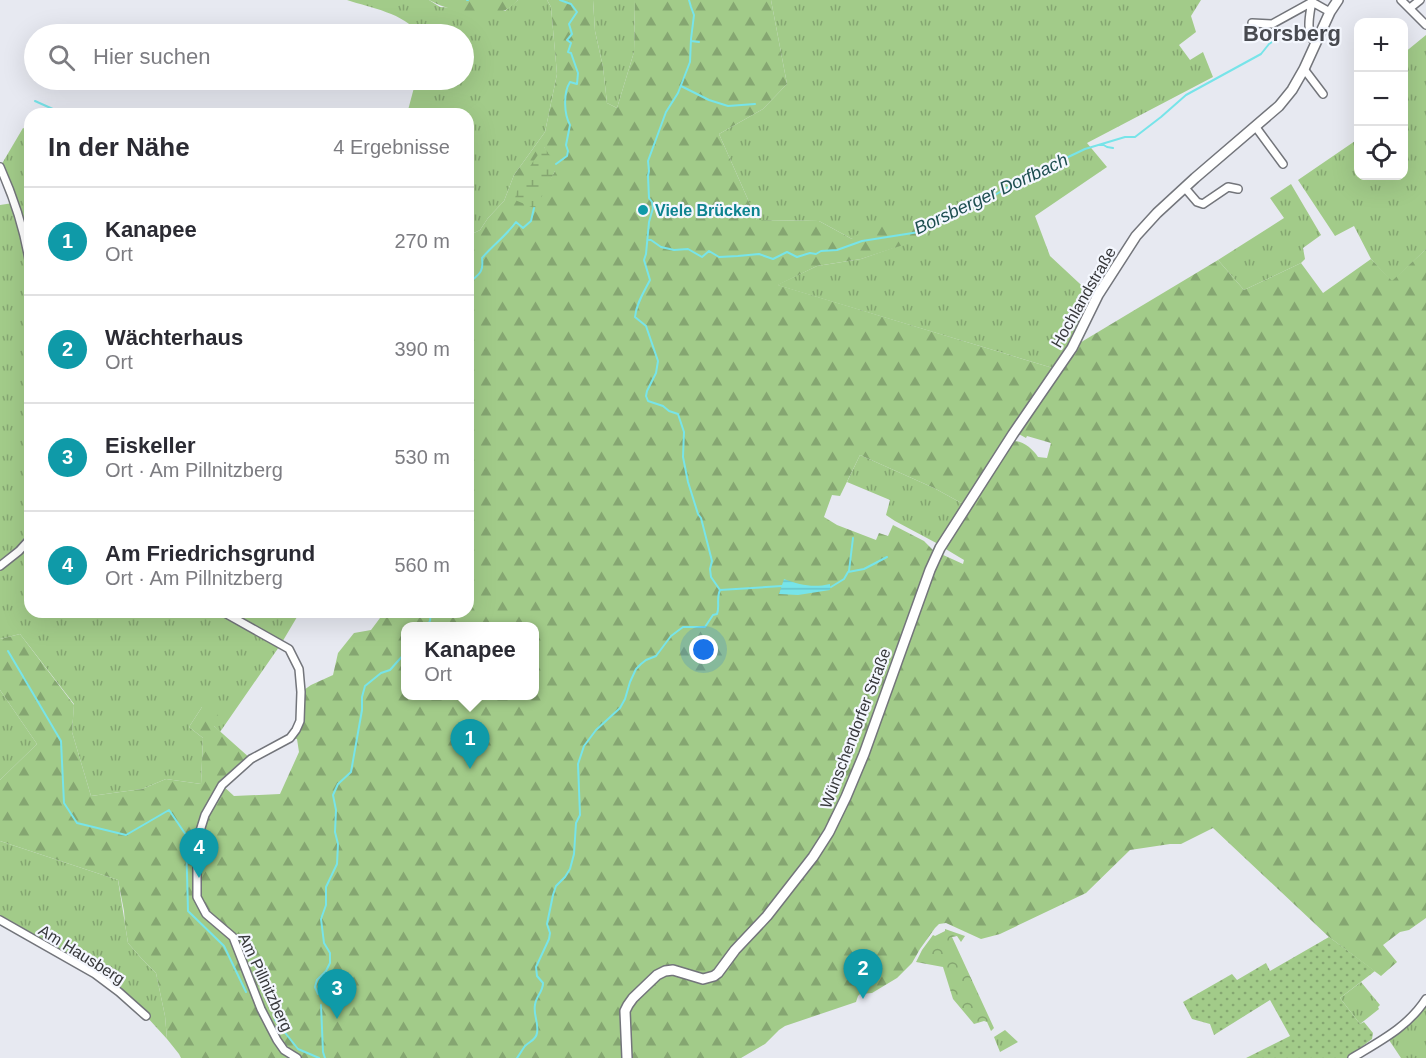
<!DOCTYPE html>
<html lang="de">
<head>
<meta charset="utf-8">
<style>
	body { margin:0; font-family:Arial,sans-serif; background:#f2f2f3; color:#2b2b33 }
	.controls { position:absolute; right:18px; top:18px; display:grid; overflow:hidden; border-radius:12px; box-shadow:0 6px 24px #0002 }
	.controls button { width:54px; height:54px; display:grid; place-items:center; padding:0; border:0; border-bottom:2px solid #e1e1e2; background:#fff; color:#2b2b33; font:30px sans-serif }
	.you { position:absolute; left:704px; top:650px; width:21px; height:21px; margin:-15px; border:4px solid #fff; border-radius:50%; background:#1a73e8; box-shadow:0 0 0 9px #1a73e833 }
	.badge { display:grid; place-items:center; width:39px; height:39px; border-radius:50%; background:#943daa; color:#fff; font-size:20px; font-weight:700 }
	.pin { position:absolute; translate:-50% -50px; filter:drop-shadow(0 2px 3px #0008) }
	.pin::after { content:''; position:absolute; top:32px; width:21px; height:18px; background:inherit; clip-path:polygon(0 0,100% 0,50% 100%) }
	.popup { position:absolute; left:401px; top:622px; width:138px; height:78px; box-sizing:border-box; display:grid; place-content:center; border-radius:12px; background:#fff; filter:drop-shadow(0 2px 4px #0005); font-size:20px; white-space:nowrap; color:#7c7c81 }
	.popup b { font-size:22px; color:#2b2b33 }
	.popup::after { content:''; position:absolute; left:50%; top:100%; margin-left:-12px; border:12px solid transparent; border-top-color:#fff }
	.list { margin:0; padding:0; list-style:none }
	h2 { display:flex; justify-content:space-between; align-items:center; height:78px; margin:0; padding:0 24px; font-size:26px }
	h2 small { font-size:20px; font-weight:400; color:#7c7c81 }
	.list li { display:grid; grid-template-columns:39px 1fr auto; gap:18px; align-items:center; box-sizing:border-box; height:108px; padding:0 24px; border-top:2px solid #e1e1e2 }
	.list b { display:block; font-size:22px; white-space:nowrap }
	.list p { margin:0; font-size:20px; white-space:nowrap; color:#7c7c81 }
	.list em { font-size:20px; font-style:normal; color:#7c7c81 }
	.icon { flex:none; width:33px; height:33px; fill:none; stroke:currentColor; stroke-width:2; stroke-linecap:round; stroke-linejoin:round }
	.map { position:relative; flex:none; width:1426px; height:1058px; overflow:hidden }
	.search { position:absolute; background:#fff; box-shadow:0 6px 24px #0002; left:24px; top:24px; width:450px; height:66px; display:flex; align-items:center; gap:15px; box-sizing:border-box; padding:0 21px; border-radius:33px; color:#7c7c81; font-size:22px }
	.panel { position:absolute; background:#fff; box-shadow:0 6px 24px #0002; left:24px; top:108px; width:450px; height:510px; border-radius:18px }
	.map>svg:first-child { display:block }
</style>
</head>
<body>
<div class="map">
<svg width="1426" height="1058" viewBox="0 0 1426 1058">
	<defs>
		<pattern id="grass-tufts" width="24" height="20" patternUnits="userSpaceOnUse" patternTransform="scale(1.5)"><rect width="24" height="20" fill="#a2cb89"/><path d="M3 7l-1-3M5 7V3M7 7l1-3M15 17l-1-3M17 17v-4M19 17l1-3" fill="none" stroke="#85a671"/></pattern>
		<pattern id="forest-firs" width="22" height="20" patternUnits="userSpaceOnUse" patternTransform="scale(1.5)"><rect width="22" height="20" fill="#a2cb89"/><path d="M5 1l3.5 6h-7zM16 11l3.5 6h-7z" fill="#85a671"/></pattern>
		<pattern id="wetland-marsh" width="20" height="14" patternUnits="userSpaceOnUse" patternTransform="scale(1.5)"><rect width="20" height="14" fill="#a2cb89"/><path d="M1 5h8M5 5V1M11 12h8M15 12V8" fill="none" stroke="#85a671"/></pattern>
		<pattern id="park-crowns" width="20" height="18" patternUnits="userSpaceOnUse" patternTransform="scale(1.5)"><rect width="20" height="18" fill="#a2cb89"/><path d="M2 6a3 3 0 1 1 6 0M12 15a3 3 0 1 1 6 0" fill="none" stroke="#85a671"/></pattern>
		<pattern id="garden-dots" width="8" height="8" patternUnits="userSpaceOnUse" patternTransform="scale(1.5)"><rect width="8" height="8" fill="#a2cb89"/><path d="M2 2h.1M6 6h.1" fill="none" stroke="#85a671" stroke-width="1.8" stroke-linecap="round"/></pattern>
		<pattern id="water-rules" width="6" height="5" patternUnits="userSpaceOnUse" patternTransform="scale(1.5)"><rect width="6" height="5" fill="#77e4e9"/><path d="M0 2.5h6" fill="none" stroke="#68c4c9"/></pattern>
	</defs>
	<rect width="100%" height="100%" fill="#e7e9f1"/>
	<path fill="url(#grass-tufts)" d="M347 0H429L440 7 505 11 518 0H547L551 7 557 74 545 132 514 175 504 201 488 218 480 230 468 236V114H407L416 80H464V34H419C404 13 371 8 347 0Z
		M593 0H635L634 52 617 108 607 103 603 67 595 31Z
		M771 0H1201L1191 16 1196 32 1179 45 1190 60 1203 52 1213 77 1087 143 1107 167 1035 216 1050 256 1093 296 1056 369 777 285 817 266 861 259 927 236 926 225 852 239 819 221 757 220 719 134 763 109 787 84Z
		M1426 35V249L1392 282 1371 259 1354 226 1335 236 1298 180 1358 139V176H1404V53Z
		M23 128 30 131V612H300L281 644 220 732 214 726 202 707 189 727 203 738 201 784 166 779 142 789 91 796 72 732 74 704 20 634 0 639V205L13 203 0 167Z
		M1291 184 1321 235 1303 248 1305 259 1301 263 1244 290 1218 260 1284 218 1270 198Z
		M860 455 934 488 965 505 940 545 895 521 886 515 890 500 847 482Z
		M0 690 37 744 0 780Z
		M0 841 118 880 128 943 142 959 156 973 165 1016 167 1039 146 1016 119 992 0 920Z
		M1361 982 1380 1005 1378 1007 1379 1009 1360 1024 1340 998Z
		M1426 1003V1058H1401L1389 1040 1412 1022Z
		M1005 1030 1018 1042 1000 1052 994 1037Z"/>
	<path fill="url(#forest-firs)" fill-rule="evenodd" d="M429 0H518C514 4 508 10 503 11 481 17 448 11 429 0Z
		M547 0H593V1L595 31 603 67 607 103 617 108 634 52 635 0H771L787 84 763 109 719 134 757 220 819 221 852 239 866 227 926 225 927 237 861 259 817 266 778 285 1056 369 965 505 934 488 860 455 840 496 832 495 824 517 837 525 876 540 879 533 888 536 893 525 924 541 935 552 853 774 824 835 783 890 716 970 706 976 676 968 627 1000 624 1058H181L179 1054 167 1039 165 1016 156 973 142 959 128 943 125 924 124 911 118 880 0 841V780L37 744 0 690V639L20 634 74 705 72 732 91 796 142 789 166 779 201 784 203 738 189 727 202 707H212L219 717 214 726 251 759 222 785 234 796 280 794 299 752 297 739 290 738 296 730 301 692 311 685 333 675 338 653 354 633 371 630 380 618 379 612H468V236L480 230 488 218 504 201 514 175 545 132 557 74 551 7ZM544 147 555 171 548 183ZM406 626H534V696H406Z
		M1426 249V918L1409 930 1400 932 1383 945 1397 962 1381 976 1329 937 1213 828 1181 844H1170L1130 850 1086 893 1000 934 981 939 946 923 939 924 935 928 920 949 912 963 897 978 872 993 860 994 858 996 856 1002 785 1026 779 1030 765 1044 741 1058H630C629 1045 627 1027 628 1015 631 999 653 981 666 973L708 981 833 830 932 572 941 554 963 564 964 560 944 548 1012 441C1022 440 1033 449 1038 457L1047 458 1051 443 1027 436 1026 438 1017 433 1078 344 1218 260 1244 290 1301 263 1323 293 1371 259 1392 281Z"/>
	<path fill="url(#wetland-marsh)" d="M544 147 556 164 555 171 538 204 534 208 515 200C516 184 534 160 544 147Z"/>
	<path fill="url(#park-crowns)" d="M945 929 965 936 961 942 957 936 952 937 994 1028 991 1031 987 1022 984 1021 974 1024 953 999 943 967 916 962 922 950 933 935 935 936 945 931Z"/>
	<path fill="url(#garden-dots)" d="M1329 937 1375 971 1340 998 1360 1024 1364 1022 1373 1033 1372 1039 1347 1058H1246L1290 1036 1270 1000 1214 1035 1210 1024 1192 1019 1183 1002 1232 974 1237 980 1266 963 1270 971Z"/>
	<path fill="url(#water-rules)" d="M784 579C800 585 813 588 830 584V590L798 595 779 594Z"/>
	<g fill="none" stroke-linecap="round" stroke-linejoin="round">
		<path stroke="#77e4e9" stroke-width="2" d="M467 0H468
			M691 41 699 42
			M681 86 709 100 728 106 755 104
			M35 101 64 114
			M1102 144 1107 147 1113 148
			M556 164 567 156 568 151 566 145 570 125C564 114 563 93 570 82L577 84 578 73 571 53 568 52 571 43 567 40 572 34 569 24 577 12 571 4 560 0
			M649 240H651L661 247 674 250 688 249 702 257 709 251 719 257 738 256 759 254 773 259 787 252 797 257 810 253 816 254 821 251 837 250 862 241 919 232 940 222 955 209 969 207 983 202 1022 179 1085 149 1125 137H1135L1161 117 1186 95 1261 54 1269 44 1278 38
			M468 284C478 274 484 274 482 258 493 245 506 236 516 222L523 228 531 221 534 208
			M849 571 853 538
			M831 587 844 579 848 572 864 569 887 557
			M720 590 782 586
			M426 626 430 621 431 612
			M8 651 61 741 64 803 77 823 126 835 169 810 186 835 188 911 224 946 246 992
			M318 994 315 987 317 980 326 971 330 963V953L324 943 321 919 326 905V887L337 864 338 844 335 832 336 810 333 795 338 784 351 772 362 710V697L365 686 381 673 390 670 406 652
			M321 1005 323 1052 325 1058
			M275 1020 298 1049 319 1058
			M517 1058C520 1054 522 1050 525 1046 530 1041 536 1040 537 1033 539 1023 533 1014 535 1005 536 996 543 992 543 983L537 976 536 967 549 939 550 933 547 924 553 895 556 886 565 877 570 869 574 854 576 823 580 815 578 764 584 746 596 730 620 708 625 699 630 682 636 669 641 664 646 660 656 656 671 636 683 627H705L713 615 717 614C720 607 716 599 720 590L711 577 710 569 712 561 701 518 698 514 688 482 683 457 684 432 678 414 669 411 663 406 648 401 646 396 647 391 656 373 658 361 646 326 635 317C636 304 644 292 650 280L644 260 646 254 649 222 653 208 652 202 649 198 648 176 649 171 648 161 666 112 678 93 690 62 691 39 694 15 691 7 689 0"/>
		<defs>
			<path id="street" d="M1312 0C1310 15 1305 30 1315 43
				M1401 0 1426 25
				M1312 2 1330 12
				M1410 8 1420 0
				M1252 23 1272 24 1312 2
				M1304 69 1323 94
				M1255 126 1283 164
				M0 167C14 198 25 232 30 266
				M1185 188 1197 202 1203 204 1228 187 1238 189
				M0 566 19 551 30 539
				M223 612 289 649 299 669 301 692 300 721 296 730 290 738 251 759 222 785 205 815 200 831 197 859V897L206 914 233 937 261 1009 277 1040 284 1050 297 1058
				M0 920 95 974 119 992 146 1016
				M1352 1058C1380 1041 1408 1027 1426 999"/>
			<path id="secondary" d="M627 1058 625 1011 628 1005 633 998 657 975 665 971 673 970 703 979 714 976 718 973 735 950 767 916 813 857 829 832 846 797 864 754 930 570 940 548 1013 434 1072 348 1098 295 1136 236 1157 213 1195 178 1279 106 1292 90 1304 69 1330 12 1338 0"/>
		</defs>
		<use href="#street" stroke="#73757b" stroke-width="10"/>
		<use href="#secondary" stroke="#73757b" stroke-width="12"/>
		<use href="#street" stroke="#fff" stroke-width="7"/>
		<use href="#secondary" stroke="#fff" stroke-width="9"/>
	</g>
	<circle fill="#0f9aa8" stroke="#f4f7fe" stroke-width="2" cx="643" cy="210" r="6"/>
	<g text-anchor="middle" stroke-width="4.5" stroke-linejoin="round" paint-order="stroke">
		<g font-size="16" font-weight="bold" fill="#0d838f" stroke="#f4f7fe" text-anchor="start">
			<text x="655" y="216">Viele Brücken</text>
		</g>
		<g font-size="16" fill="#37383b" stroke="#f4f7fe">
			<text transform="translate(1083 297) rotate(-60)" y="6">Hochlandstraße</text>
			<text transform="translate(855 728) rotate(-69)" y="6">Wünschendorfer Straße</text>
			<text transform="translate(82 954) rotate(32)" y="6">Am Hausberg</text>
			<text transform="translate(266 982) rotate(65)" y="6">Am Pillnitzberg</text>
		</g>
		<g font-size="18" font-style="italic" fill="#1d4e50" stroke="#f4f7fe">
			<text transform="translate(991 194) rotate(-25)" y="6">Borsberger Dorfbach</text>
		</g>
		<g font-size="22" font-weight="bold" fill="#484a50" stroke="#f4f7fe">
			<text x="1292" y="41">Borsberg</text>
		</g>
	</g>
</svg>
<div class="controls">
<button>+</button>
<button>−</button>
<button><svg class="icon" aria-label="locate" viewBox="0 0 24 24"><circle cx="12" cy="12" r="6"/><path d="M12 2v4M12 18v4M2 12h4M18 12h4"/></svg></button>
</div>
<div class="you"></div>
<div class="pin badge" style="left:470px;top:769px;background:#0f9aa8">1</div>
<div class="popup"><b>Kanapee</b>Ort</div>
<div class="pin badge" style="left:863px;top:999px;background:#0f9aa8">2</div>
<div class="pin badge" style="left:337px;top:1019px;background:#0f9aa8">3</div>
<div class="pin badge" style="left:199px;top:878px;background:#0f9aa8">4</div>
<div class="search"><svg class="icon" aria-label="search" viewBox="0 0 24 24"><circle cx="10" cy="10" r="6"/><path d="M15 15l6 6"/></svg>Hier suchen</div>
<section class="panel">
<h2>In der Nähe<small>4 Ergebnisse</small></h2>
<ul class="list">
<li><span class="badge" style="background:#0f9aa8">1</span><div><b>Kanapee</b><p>Ort</p></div><em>270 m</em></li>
<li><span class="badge" style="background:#0f9aa8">2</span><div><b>Wächterhaus</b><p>Ort</p></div><em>390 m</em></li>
<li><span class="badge" style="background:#0f9aa8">3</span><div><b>Eiskeller</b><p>Ort · Am Pillnitzberg</p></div><em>530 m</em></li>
<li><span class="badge" style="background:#0f9aa8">4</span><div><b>Am Friedrichsgrund</b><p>Ort · Am Pillnitzberg</p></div><em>560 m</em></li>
</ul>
</section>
</div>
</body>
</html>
